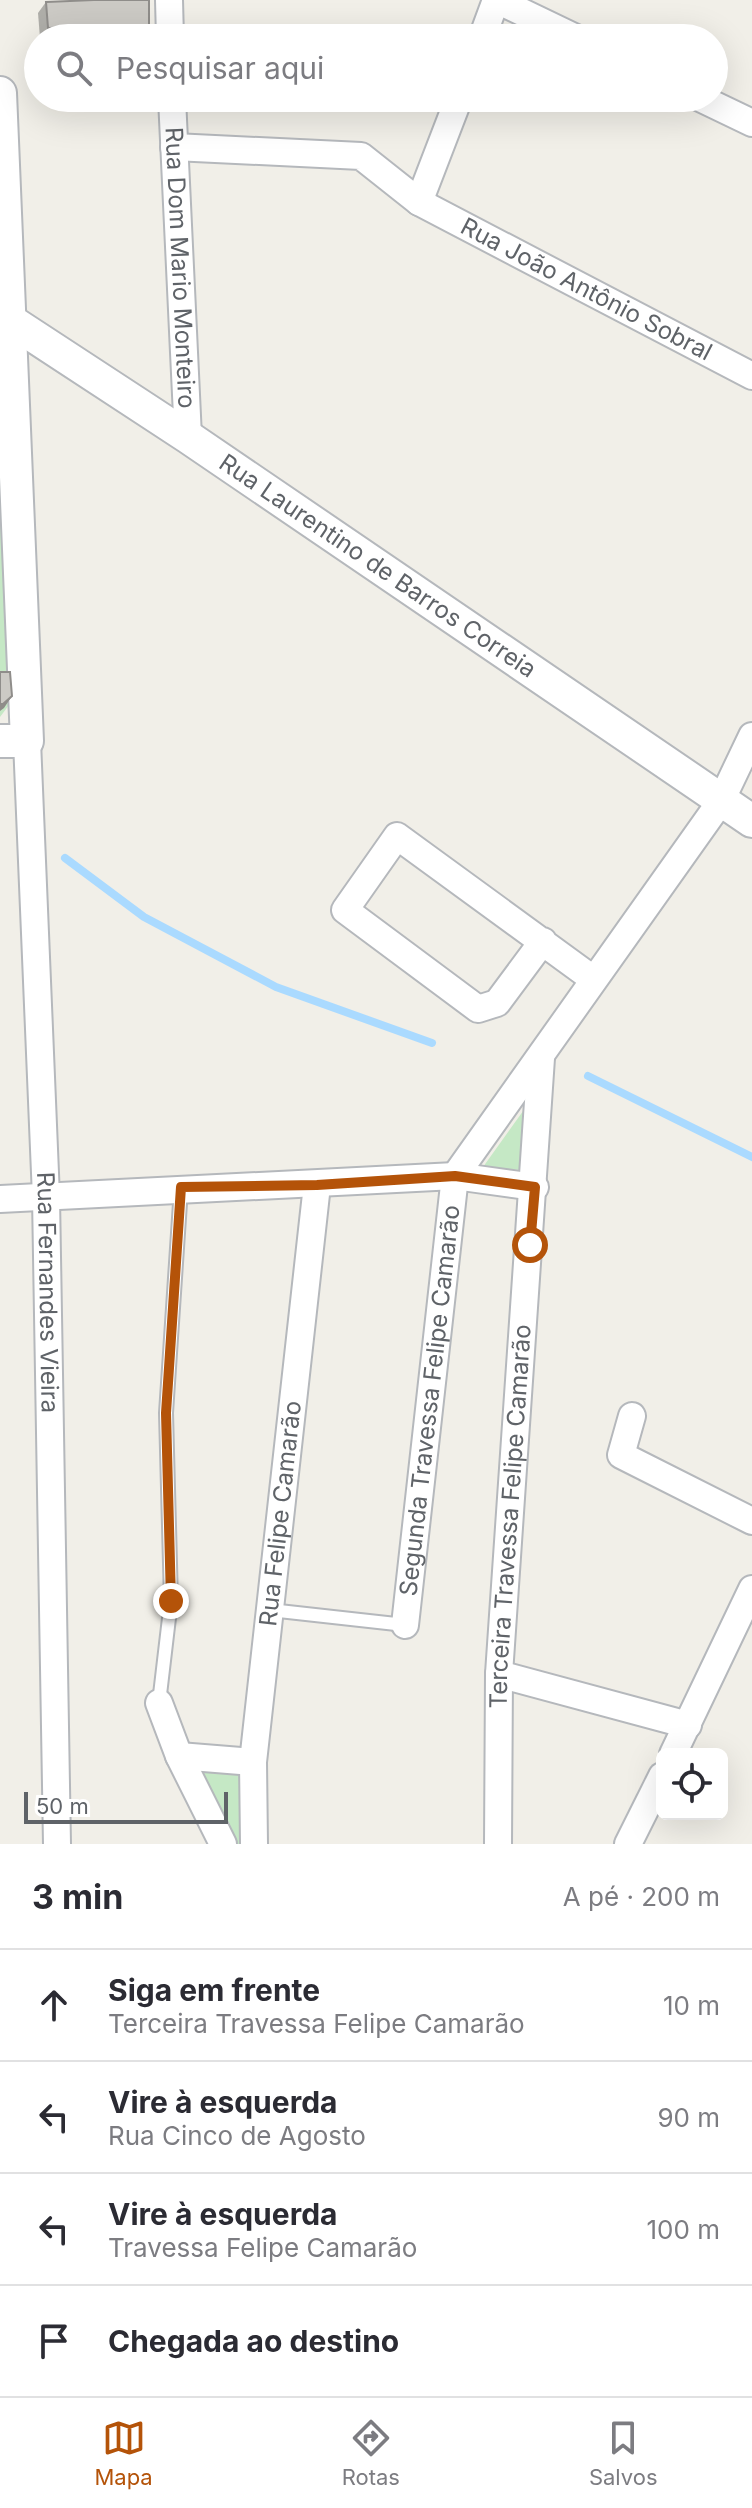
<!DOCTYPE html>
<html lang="pt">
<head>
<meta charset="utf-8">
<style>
	body { margin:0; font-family:Inter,sans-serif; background:#f7f7f7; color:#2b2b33 }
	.controls { position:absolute; right:24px; bottom:24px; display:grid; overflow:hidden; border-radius:12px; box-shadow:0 8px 32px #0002 }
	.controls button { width:72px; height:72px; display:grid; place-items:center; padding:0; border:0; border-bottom:2px solid #e1e1e2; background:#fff; color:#2b2b33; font:40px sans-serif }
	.scale { position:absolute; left:24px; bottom:20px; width:204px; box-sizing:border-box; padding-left:8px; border:4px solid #5f6368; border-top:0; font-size:22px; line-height:28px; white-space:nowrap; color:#5f6368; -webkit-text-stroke:6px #fff; paint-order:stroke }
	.stop { position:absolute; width:24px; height:24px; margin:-18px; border:6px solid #b45309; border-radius:50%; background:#fff }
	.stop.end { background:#b45309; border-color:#fff; box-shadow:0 2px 8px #0008 }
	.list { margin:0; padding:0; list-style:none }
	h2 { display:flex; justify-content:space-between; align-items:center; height:104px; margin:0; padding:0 32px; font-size:34px }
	h2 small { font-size:26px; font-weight:400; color:#7c7c81 }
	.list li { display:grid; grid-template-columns:52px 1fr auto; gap:24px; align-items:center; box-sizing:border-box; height:112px; padding:0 32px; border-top:2px solid #e1e1e2 }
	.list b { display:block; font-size:30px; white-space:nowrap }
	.list p { margin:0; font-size:26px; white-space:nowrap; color:#7c7c81 }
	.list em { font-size:26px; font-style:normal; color:#7c7c81 }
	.icon { flex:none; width:44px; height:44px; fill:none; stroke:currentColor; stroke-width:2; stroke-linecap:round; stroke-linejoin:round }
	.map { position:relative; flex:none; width:752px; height:1844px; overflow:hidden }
	.search { position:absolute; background:#fff; box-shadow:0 8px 32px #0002; left:24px; right:24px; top:24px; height:88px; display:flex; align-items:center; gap:20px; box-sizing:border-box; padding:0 28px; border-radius:44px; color:#7c7c81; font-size:30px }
	.sheet { height:552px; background:#fff }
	nav { display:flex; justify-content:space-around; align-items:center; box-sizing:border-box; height:112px; border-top:2px solid #e1e1e2; background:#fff; font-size:22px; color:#7c7c81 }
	nav a { display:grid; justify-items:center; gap:4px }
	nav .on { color:#b45309 }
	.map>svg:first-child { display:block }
</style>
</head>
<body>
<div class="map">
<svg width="752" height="1844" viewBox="0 0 752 1844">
	<rect width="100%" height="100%" fill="#f1efe8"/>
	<path fill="#c5e8c5" d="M0 436 9 705 0 717Z
		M526 1107 521 1170 483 1167Z
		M239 1772 243 1844H234L197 1773Z"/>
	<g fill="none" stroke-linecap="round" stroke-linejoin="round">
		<path stroke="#aadaff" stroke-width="8" d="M65 858 144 917 276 987 432 1043
			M588 1076 752 1157"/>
		<defs>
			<path id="service" d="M270 1610 405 1625
				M159 1703 171 1601 166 1413 181 1188"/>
			<g id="minor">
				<path d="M169 0 170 38"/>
				<path d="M497 0 576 38"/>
				<path d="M482 38 496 0"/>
				<path id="s1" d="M172 98 188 437"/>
				<path d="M700 98 752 123"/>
				<path id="s2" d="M174 147 361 156 419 202 752 376"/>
				<path d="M419 202 459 98"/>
				<path id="s3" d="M27 741 46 1197 57 1844"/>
				<path d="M543 941 497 1003 478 1009 345 910 397 836 593 979"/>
				<path d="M0 1199 455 1176 535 1187"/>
				<path d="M632 1416 621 1455 752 1521"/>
				<path id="s4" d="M405 1625 455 1176 721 801 752 736"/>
				<path d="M499 1674 688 1725"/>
				<path d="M159 1703 179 1756 223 1844"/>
				<path d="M673 1754 752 1589"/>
				<path d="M179 1756 253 1762"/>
				<path id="s5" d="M254 1844 253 1762 317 1185"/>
				<path id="s6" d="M498 1844 499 1674 541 1058"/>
				<path d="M628 1844 662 1776"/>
			</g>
			<g id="tertiary">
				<path d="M0 93 27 741H0"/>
				<path id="s7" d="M0 314 188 437 752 821"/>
			</g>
		</defs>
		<use href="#service" stroke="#b5b8bc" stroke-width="16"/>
		<use href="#minor" stroke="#b5b8bc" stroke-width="30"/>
		<use href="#tertiary" stroke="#b5b8bc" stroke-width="36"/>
		<use href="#service" stroke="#fff" stroke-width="12"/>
		<use href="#minor" stroke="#fff" stroke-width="26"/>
		<use href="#tertiary" stroke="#fff" stroke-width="32"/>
	</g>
	<path fill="#afaea9" d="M46 2 141 37 40 38 38 13Z"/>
	<path fill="#8f8d8a" d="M149 25 141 37 41 38 48 28Z
		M12 696 4 708 0 711V704Z"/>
	<path fill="#cccac5" stroke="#8f8d8a" stroke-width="2" d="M94 0H149V25L48 28 46 2Z
		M0 672H10L12 696 3 704H0Z"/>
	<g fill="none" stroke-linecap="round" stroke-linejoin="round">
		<path stroke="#b45309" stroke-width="10" d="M171 1601 166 1413 181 1187 317 1185 455 1176 535 1187 530 1245"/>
	</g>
	<g text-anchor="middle" stroke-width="6" stroke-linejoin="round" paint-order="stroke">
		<g font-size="24" fill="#5f6368" stroke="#fff">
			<text dy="8" stroke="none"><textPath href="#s1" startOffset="170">Rua Dom Mario Monteiro</textPath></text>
			<text dy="8" stroke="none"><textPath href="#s2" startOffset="450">Rua João Antônio Sobral</textPath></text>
			<text dy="8" stroke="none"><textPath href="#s7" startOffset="454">Rua Laurentino de Barros Correia</textPath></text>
			<text dy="8" stroke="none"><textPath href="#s3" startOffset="552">Rua Fernandes Vieira</textPath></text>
			<text dy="8" stroke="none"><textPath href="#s4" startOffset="226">Segunda Travessa Felipe Camarão</textPath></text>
			<text dy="8" stroke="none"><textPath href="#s5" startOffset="332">Rua Felipe Camarão</textPath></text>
			<text dy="8" stroke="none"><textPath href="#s6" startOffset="328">Terceira Travessa Felipe Camarão</textPath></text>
		</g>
	</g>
</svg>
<div class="controls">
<button><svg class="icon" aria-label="locate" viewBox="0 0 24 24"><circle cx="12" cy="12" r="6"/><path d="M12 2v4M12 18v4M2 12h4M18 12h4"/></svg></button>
</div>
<div class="scale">50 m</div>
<div class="stop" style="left:530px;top:1245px"></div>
<div class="stop end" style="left:171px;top:1601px"></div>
<div class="search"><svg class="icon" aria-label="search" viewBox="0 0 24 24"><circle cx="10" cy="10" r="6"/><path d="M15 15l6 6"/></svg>Pesquisar aqui</div>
</div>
<section class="sheet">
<h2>3 min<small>A pé · 200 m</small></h2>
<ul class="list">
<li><svg class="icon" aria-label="ahead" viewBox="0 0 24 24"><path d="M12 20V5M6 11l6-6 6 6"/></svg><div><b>Siga em frente</b><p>Terceira Travessa Felipe Camarão</p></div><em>10 m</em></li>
<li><svg class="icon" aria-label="left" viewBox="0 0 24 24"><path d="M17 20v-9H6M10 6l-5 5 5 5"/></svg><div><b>Vire à esquerda</b><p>Rua Cinco de Agosto</p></div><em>90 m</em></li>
<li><svg class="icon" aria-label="left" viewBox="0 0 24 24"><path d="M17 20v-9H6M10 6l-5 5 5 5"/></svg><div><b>Vire à esquerda</b><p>Travessa Felipe Camarão</p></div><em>100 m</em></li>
<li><svg class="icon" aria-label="arrive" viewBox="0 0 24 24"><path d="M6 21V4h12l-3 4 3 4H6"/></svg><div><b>Chegada ao destino</b></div></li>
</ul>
</section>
<nav>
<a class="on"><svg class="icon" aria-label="map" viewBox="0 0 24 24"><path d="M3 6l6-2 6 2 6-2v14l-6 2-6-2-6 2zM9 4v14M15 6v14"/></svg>Mapa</a>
<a><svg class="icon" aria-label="directions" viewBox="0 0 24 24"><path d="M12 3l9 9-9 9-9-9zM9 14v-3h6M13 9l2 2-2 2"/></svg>Rotas</a>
<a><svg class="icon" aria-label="saved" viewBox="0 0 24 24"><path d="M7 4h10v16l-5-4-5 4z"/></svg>Salvos</a>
</nav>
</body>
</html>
